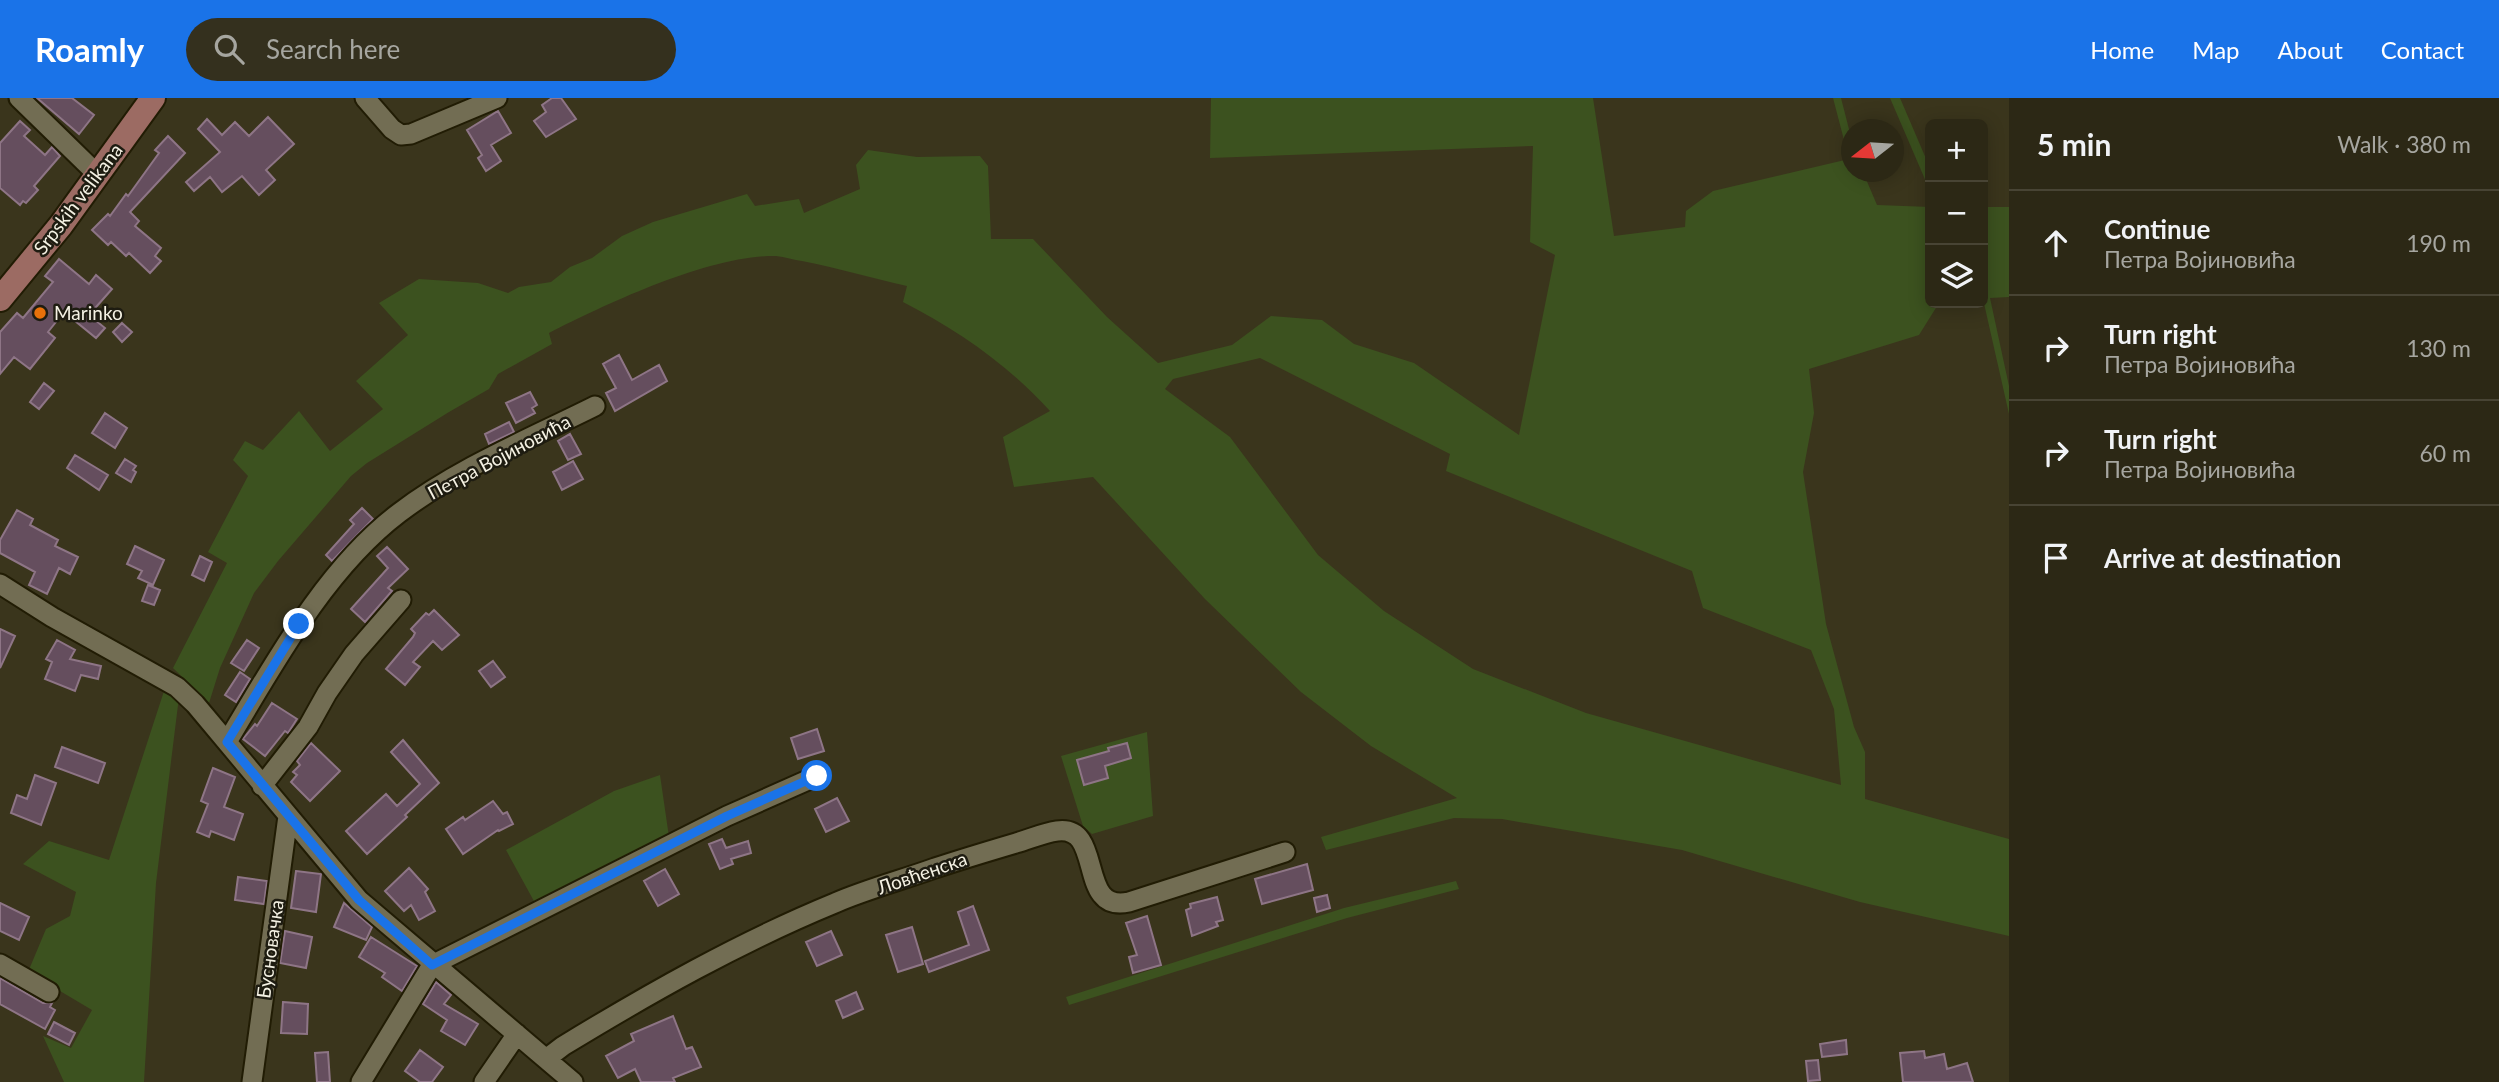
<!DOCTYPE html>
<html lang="en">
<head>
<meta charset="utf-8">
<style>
	body { margin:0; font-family:Lato,sans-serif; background:#34301e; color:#f1f3f6 }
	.controls { position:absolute; right:21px; top:21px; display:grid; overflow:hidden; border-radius:10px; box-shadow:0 4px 18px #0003 }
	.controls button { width:63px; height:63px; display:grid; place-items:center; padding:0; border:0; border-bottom:2px solid #484434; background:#2c2815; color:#f1f3f6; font:35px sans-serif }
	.compass { position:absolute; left:1841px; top:21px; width:63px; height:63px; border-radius:50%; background:#2c2815; box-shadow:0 4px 18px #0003; rotate:253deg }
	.stop { position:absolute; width:21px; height:21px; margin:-16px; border:5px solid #1a73e8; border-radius:50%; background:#fff }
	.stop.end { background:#1a73e8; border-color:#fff; box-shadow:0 2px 7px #0008 }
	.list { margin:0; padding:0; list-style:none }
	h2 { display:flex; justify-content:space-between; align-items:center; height:91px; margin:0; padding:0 28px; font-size:30px }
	h2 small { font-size:23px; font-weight:400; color:#a6a6a0 }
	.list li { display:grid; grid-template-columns:46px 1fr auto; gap:21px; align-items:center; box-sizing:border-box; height:105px; padding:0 28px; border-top:2px solid #484434 }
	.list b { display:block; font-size:26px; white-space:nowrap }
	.list p { margin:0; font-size:23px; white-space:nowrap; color:#a6a6a0 }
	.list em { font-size:23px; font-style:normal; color:#a6a6a0 }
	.icon { flex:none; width:38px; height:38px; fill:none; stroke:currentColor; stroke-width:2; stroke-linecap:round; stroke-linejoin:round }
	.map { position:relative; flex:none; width:2009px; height:984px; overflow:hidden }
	header { display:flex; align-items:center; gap:42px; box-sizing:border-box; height:98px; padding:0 35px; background:#1a73e8; color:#fff }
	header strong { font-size:33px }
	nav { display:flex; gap:38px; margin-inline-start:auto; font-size:24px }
	.search { width:490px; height:63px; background:#34301e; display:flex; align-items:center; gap:18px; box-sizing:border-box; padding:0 24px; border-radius:38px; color:#a6a6a0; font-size:26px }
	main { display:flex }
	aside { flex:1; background:#2c2815 }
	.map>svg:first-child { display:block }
</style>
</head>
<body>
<header>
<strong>Roamly</strong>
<div class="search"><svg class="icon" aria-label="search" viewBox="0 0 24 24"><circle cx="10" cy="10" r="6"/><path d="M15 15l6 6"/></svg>Search here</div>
<nav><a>Home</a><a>Map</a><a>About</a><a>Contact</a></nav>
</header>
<main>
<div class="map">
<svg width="2009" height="984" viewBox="0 0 2009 984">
	<rect width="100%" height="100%" fill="#3a351c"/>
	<path fill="#3c521f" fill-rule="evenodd" d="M1211 0H1593L1614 138 1685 129 1686 113 1713 93 1849 61 1833 0H1841L1851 39 1852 74H1863L1877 107 1930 109V205H1939L1919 237 1809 271 1814 315 1803 374 1826 526 1854 629 1865 654V701L2009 741V838L1860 804 1682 752 1502 721 1454 720 1326 752 1321 739 1457 700 1371 648 1301 594 1205 501 1093 379 1014 389 1003 339 1050 313C1008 267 958 232 903 204L907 188C872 180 838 170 802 163 794 162 785 159 776 158 710 157 608 205 549 235L552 246 498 276 489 291 449 314 367 365 351 378 278 463 254 495 220 570 209 605 173 570 227 465 208 454 248 378 233 362 245 343 263 352 299 313 330 353 383 311 356 283 408 237 379 205 419 181 478 185 508 195 519 189 551 184 570 169 592 160 622 138 653 124 747 96 755 108 799 101 804 115 860 91 856 67 868 52 917 59 980 58 988 68 991 141H1033L1107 219 1158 265 1232 247 1271 218 1322 222 1354 246 1414 265 1519 337 1555 157 1530 144 1533 48 1210 60ZM1260 260 1450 356 1446 373 1692 473 1703 510 1811 552 1834 611 1841 687 1586 615 1473 571 1384 513 1318 457 1230 339 1165 291 1173 281Z
		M1890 0H1900L1930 70V93Z
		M1983 109H2009V199L1990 200 2009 288V316L1983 201Z
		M165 590 179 599 156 785 144 984H64L43 938 71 950 92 912 28 874 46 831 70 818 76 794 23 766 49 743 109 762Z
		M1147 634 1153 718 1092 736 1083 728 1061 658Z
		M660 677 669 739 535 805 506 752 614 693Z
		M1456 783 1459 791 1347 820 1069 907 1066 899 1344 810Z"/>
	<path fill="#654e5e" stroke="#8e7586" stroke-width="2" d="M37 0H72L94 17 79 36Z
		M552 0H561L576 21 546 39 534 23 546 14 542 7Z
		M498 13 511 35 491 47 501 63 486 73 478 60 482 57 467 32Z
		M268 19 294 46 266 72 275 82 259 97 242 78 222 94 210 79 194 93 186 84 220 54 198 31 207 21 222 37 235 24 249 38Z
		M20 23 30 32 24 38 45 57 52 49 60 58 34 88 38 92 26 105 23 103 20 107 0 90V45Z
		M168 38 185 55 130 114 139 123 135 128 161 150 155 158 161 163 150 175 129 155 126 158 111 144 108 147 92 132 108 116 110 118 126 96 128 98 159 55 155 52Z
		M59 161 89 186 96 177 112 191 89 217 105 230 96 240 64 214 48 234 55 240 30 271 14 259 0 276V234L17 215 23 220 53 184 45 178Z
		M122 225 132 234 122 244 113 234Z
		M619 257 632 282 659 267 667 283 615 313 606 295 616 290 603 266Z
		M44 285 54 293 39 311 30 304Z
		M530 294 537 307 532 310 535 315 516 325 506 305Z
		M105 315 127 330 115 350 92 335Z
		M509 324 514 334 489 346 485 336Z
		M570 336 581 356 568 362 558 343Z
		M75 357 108 377 99 392 67 370Z
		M125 361 136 368 133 372 136 374 131 384 116 375Z
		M573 363 583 381 562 392 553 374Z
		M362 410 373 421 332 463 326 457 354 426 350 422Z
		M17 412 33 421 30 427 58 442 55 448 78 459 70 476 59 470 47 496 29 487 35 474 0 455V442Z
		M135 448 164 462 153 487 138 480 142 473 127 466Z
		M387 449 408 471 388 490 392 493 365 524 351 511 388 470 377 458Z
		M200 458 212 464 204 483 192 477Z
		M148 487 160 492 154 507 142 503Z
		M434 512 459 537 442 552 433 543 413 564 420 569 405 587 386 571 413 539 415 535 411 531 426 515 429 517Z
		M0 531 15 538 0 570Z
		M57 542 75 552 70 561 101 568 98 581 81 577 75 593 45 581 52 564 46 561Z
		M247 542 259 550 244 573 231 565Z
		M493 563 505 579 491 589 479 573Z
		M240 574 250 581 236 604 225 597Z
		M272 605 297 621 288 635 285 633 265 658 243 641 255 626 257 628Z
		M817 631 824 653 798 661 791 640Z
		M403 642 439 685 405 717 407 719 367 756 346 733 386 696 397 708 420 686 391 654Z
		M311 645 340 673 310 703 291 684 297 677 293 674 300 667 297 663Z
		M1127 645 1131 660 1105 668 1108 680 1084 687 1077 662 1109 653 1108 650Z
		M62 649 105 665 98 685 55 669Z
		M213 670 235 679 224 709 243 716 234 742 211 733 209 739 197 734 208 706 201 703Z
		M35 677 56 685 41 727 11 715 17 697 27 701Z
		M837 700 849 723 826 734 815 711Z
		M493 703 503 716 507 714 513 726 499 733 498 732 463 756 446 731 463 719 465 722Z
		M722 741 726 750 748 743 751 755 731 761 733 766 720 771 709 746Z
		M1307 766 1313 792 1262 806 1255 781Z
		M409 770 428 791 425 794 435 813 419 822 411 807 404 813 385 793Z
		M665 771 679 796 658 808 644 783Z
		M296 773 321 776 316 814 291 810Z
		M238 779 267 783 264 806 235 802Z
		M1327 797 1330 810 1317 814 1314 800Z
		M1217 799 1223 822 1216 824 1218 828 1192 838 1186 812 1191 810 1190 806Z
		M0 805 29 819 19 842 0 833Z
		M344 805 372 829 366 842 334 829Z
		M973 808 989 852 929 874 925 863 969 847 958 814Z
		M1147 818 1161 867 1133 875 1129 859 1137 857 1126 825Z
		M912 829 923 866 898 874 886 837Z
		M285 833 312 839 306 870 280 865Z
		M831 833 842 857 817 868 806 844Z
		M371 839 417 868 402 893 382 879 385 875 359 859Z
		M0 880 43 905H52L50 909 55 912 45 931 0 906Z
		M436 884 451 897 444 906 478 926 465 947 441 933 447 922 423 906Z
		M856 894 863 911 843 920 836 903Z
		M283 904 308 906 307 936 281 935Z
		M673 918 686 951 692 949 701 969 673 980 675 984H641L635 971 618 980 606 958 634 943 631 936Z
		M54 924 75 935 69 947 48 936Z
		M1846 942 1847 956 1822 959 1820 946Z
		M420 952 443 969 432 984H420L405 973Z
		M1924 953 1925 960 1944 956 1947 971 1967 965 1973 984H1903L1900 955Z
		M328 954 330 984H317L315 955Z
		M1818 962 1820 982 1808 983 1806 963Z"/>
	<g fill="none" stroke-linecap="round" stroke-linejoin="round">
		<defs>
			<path id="minor" d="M19 0 97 76
				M365 0 392 31 401 37 411 36 497 0
				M0 486 52 519 177 589 195 606 359 802 573 984
				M227 644C274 566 325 471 399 415 458 370 529 341 595 308
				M262 688 308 629 327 595 354 556 401 502
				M0 866 49 894
				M546 961 563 948C650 895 740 844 835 805 867 791 902 782 935 770 962 761 989 753 1016 745 1030 741 1043 735 1057 733 1105 726 1076 816 1129 804L1285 754
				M252 984 288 718
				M361 984 432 867 727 718 817 678
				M484 984 517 936"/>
			<path id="major" d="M0 201 61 127 153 0"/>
		</defs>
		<use href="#minor" stroke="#211c04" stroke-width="23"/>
		<use href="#major" stroke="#211c04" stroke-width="28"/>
		<use href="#minor" stroke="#726d53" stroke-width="19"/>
		<use href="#major" stroke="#9c6b63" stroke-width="24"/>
	</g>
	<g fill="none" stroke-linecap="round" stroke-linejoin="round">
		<path stroke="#1a73e8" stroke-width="9" d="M299 526 227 644 359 802 432 867 727 718 817 678"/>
	</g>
	<circle fill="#e8710a" stroke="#1e1c11" stroke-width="2.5" cx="40" cy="215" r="7"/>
	<g text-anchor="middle" stroke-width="5" stroke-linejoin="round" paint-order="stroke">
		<g font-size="19" fill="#f4f1e3" stroke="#1e1c11">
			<text transform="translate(78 101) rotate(-53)" y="7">Srpskih velikana</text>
			<text transform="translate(499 359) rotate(-28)" y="7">Петра Војиновића</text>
			<text transform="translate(922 775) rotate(-19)" y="7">Ловћенска</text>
			<text transform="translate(270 851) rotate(-82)" y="7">Бусновачка</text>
		</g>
		<g font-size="19" fill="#f4f1e3" stroke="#1e1c11" text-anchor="start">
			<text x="54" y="222">Marinko</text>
		</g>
	</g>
</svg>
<div class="controls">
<button>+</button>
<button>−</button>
<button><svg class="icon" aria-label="layers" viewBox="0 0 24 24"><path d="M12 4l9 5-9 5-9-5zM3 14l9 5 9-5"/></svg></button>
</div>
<svg class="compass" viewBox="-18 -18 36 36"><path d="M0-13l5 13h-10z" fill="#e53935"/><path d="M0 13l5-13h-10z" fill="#a6a6a0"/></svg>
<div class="stop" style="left:817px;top:678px"></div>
<div class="stop end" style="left:299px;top:526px"></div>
</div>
<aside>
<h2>5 min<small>Walk · 380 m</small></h2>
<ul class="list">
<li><svg class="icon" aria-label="ahead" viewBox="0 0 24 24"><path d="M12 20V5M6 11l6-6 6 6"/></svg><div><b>Continue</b><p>Петра Војиновића</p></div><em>190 m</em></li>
<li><svg class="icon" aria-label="right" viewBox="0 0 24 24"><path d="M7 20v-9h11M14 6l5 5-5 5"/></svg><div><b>Turn right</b><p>Петра Војиновића</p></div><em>130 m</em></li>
<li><svg class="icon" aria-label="right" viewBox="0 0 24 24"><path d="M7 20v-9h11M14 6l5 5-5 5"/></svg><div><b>Turn right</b><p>Петра Војиновића</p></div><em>60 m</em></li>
<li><svg class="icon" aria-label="arrive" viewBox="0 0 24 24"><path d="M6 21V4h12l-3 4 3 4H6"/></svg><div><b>Arrive at destination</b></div></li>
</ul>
</aside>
</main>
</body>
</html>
